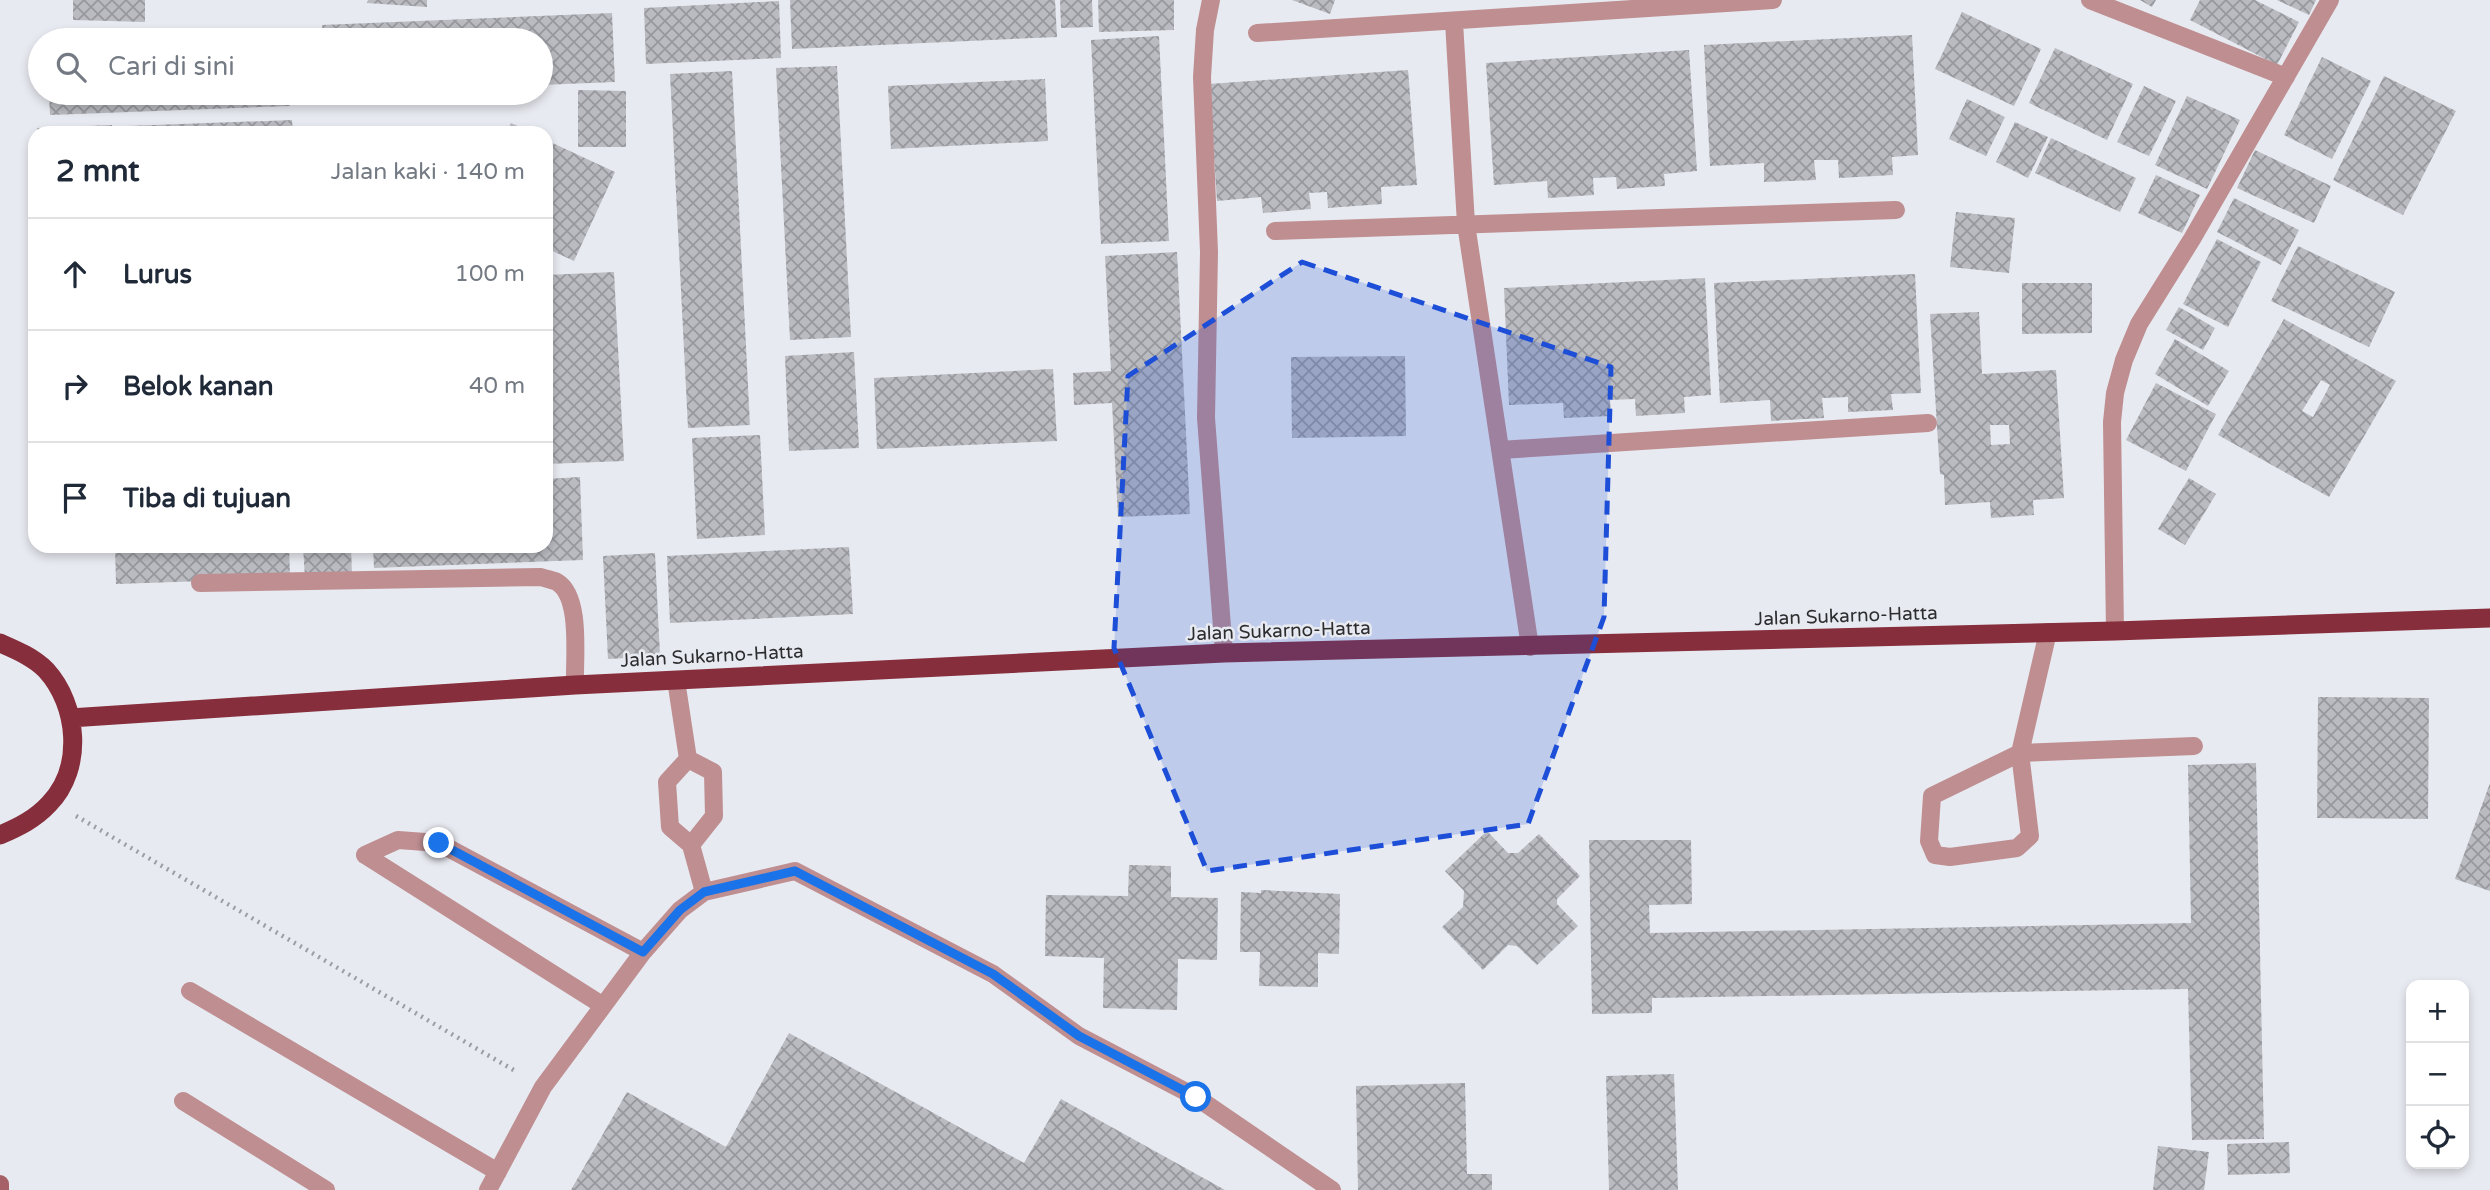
<!DOCTYPE html>
<html lang="id">
<head>
<meta charset="utf-8">
<style>
	body { margin:0; font-family:"Varela Round",sans-serif; background:#f2f2f3; color:#1f2937 }
	.controls { position:absolute; right:21px; bottom:21px; display:grid; overflow:hidden; border-radius:14px; box-shadow:0 4px 10px #0003 }
	.controls button { width:63px; height:63px; display:grid; place-items:center; padding:0; border:0; border-bottom:2px solid #e0e1e3; background:#fff; color:#1f2937; font:35px sans-serif }
	.stop { position:absolute; width:21px; height:21px; margin:-16px; border:5px solid #1a73e8; border-radius:50%; background:#fff }
	.stop.end { background:#1a73e8; border-color:#fff; box-shadow:0 2px 7px #0008 }
	.list { margin:0; padding:0; list-style:none }
	h2 { display:flex; justify-content:space-between; align-items:center; height:91px; margin:0; padding:0 28px; font-size:30px }
	h2 small { font-size:23px; font-weight:400; color:#747a83 }
	.list li { display:grid; grid-template-columns:46px 1fr auto; gap:21px; align-items:center; box-sizing:border-box; height:112px; padding:0 28px; border-top:2px solid #e0e1e3 }
	.list b { display:block; font-size:26px; white-space:nowrap }
	.list em { font-size:23px; font-style:normal; color:#747a83 }
	.icon { flex:none; width:38px; height:38px; fill:none; stroke:currentColor; stroke-width:2; stroke-linecap:round; stroke-linejoin:round }
	.map { position:relative; flex:none; width:2490px; height:1190px; overflow:hidden }
	.search { position:absolute; background:#fff; box-shadow:0 4px 10px #0003; left:28px; top:28px; width:525px; height:77px; display:flex; align-items:center; gap:18px; box-sizing:border-box; padding:0 24px; border-radius:38px; color:#747a83; font-size:26px }
	.panel { position:absolute; background:#fff; box-shadow:0 4px 10px #0003; left:28px; top:126px; width:525px; height:427px; border-radius:21px }
	.map>svg:first-child { display:block }
</style>
</head>
<body>
<div class="map">
<svg width="2490" height="1190" viewBox="0 0 2490 1190">
	<defs>
		<pattern id="building-cross-hatch" width="8" height="8" patternUnits="userSpaceOnUse" patternTransform="scale(1.75)"><rect width="8" height="8" fill="#b9bbc1"/><path d="M0 0l8 8M0 8l8-8" fill="none" stroke="#97989d"/></pattern>
	</defs>
	<rect width="100%" height="100%" fill="#e8eaf1"/>
	<path fill="url(#building-cross-hatch)" fill-rule="evenodd" d="M73 0H145V22L73 20Z
		M368 0H427V7L367 3Z
		M790 0H1055L1057 37 792 49Z
		M1060 0H1092L1093 27 1061 28Z
		M1098 0H1174V30L1099 32Z
		M1292 0H1335L1330 14Z
		M2140 0H2156L2152 7Z
		M2200 0H2255L2299 22 2277 65 2190 20Z
		M2277 0H2316L2309 15Z
		M779 1 781 58 646 64 644 8Z
		M1962 12 2041 49 2014 106 1935 69Z
		M612 13 615 82 541 85V40H323L322 25Z
		M1912 35 1918 155 1892 157 1893 175 1839 178 1838 160H1814L1816 180 1764 182V163L1710 166 1704 45Z
		M1159 36 1169 241 1101 244 1091 40Z
		M2055 48 2133 84 2107 140 2029 103Z
		M1689 50 1697 171 1664 174 1665 186 1617 189 1616 177 1593 178 1594 195 1548 198 1547 181 1494 185 1486 63Z
		M2322 57 2371 81 2332 159 2284 135Z
		M837 66 851 337 790 340 776 68Z
		M1408 70 1417 185 1381 187 1382 204 1328 208 1327 192 1309 193 1311 209 1263 213 1261 197 1217 201 1209 84Z
		M732 71 750 425 688 428 670 74Z
		M2384 76 2456 111 2403 215 2333 180Z
		M1045 79 1048 141 891 149 888 86Z
		M2144 86 2176 101 2149 156 2117 142Z
		M578 90 626 91V147H578Z
		M49 93H289L290 106 50 115Z
		M2187 96 2240 120 2207 189 2155 165Z
		M1967 99 2005 117 1986 156 1949 139Z
		M292 120 293 133H127V126Z
		M2015 122 2048 137 2028 178 1996 162Z
		M511 123 532 133H506Z
		M112 125V133H37V128Z
		M2051 138 2136 178 2120 212 2035 173Z
		M546 140 615 172 574 261 546 248Z
		M2255 150 2331 186 2314 223 2237 188Z
		M2156 175 2200 195 2182 233 2138 213Z
		M2234 198 2299 230 2281 265 2217 232Z
		M1956 212 2015 218 2009 273 1950 267Z
		M2217 239 2261 262 2228 327 2183 304Z
		M2298 246 2395 292 2369 347 2271 301Z
		M1177 252 1190 514 1118 517 1112 403 1074 405 1073 373 1111 371 1105 256Z
		M614 272 624 461 546 464V275Z
		M1915 274 1921 393 1891 394 1893 410 1848 412V397L1822 398 1824 418 1771 421 1770 400 1720 403 1714 283Z
		M1705 278 1711 395 1684 397 1685 413 1636 416 1635 399 1610 400 1611 416 1564 418 1563 403 1509 405 1504 288Z
		M2022 283H2092V333L2022 334Z
		M2179 307 2215 328 2203 350 2166 330Z
		M1979 312 1982 374 2056 370 2064 498 2033 500 2034 515 1991 518 1990 502 1945 505 1944 475 1940 474 1930 314ZM1990 425H2009L2010 444 1991 445Z
		M2284 319 2396 381 2329 497 2218 435ZM2321 380 2330 385 2313 417 2302 411Z
		M2175 339 2229 371 2208 406 2155 374Z
		M854 352 859 448 789 451 785 356Z
		M1405 356 1406 436 1292 438 1291 357Z
		M1053 369 1057 441 877 449 874 378Z
		M2156 383 2216 414 2186 471 2126 440Z
		M760 435 765 535 697 539 692 438Z
		M580 477 583 560 374 568 373 546H546V479Z
		M2189 478 2216 494 2185 545 2158 529Z
		M115 546H289L290 578 116 584Z
		M303 546H351L352 576 305 578Z
		M849 547 853 614 670 623 667 556Z
		M655 553 660 656 608 659 603 556Z
		M2318 697 2429 698 2428 819 2317 818Z
		M2256 763 2264 1139 2192 1140 2188 989 1652 998V1013L1592 1014 1589 840H1691L1692 904 1649 905 1650 933 2191 923 2188 765Z
		M2490 783V891L2455 879Z
		M1487 831 1508 853H1518L1539 834 1580 876 1557 899V904L1578 926 1537 965 1517 946 1508 945 1483 970 1442 927 1463 907 1464 891 1445 871Z
		M1129 865 1171 866V897L1218 898 1217 960 1178 959 1177 1010 1103 1008 1104 958 1045 956 1046 895 1128 896Z
		M1261 890 1340 894 1339 954 1318 953V987L1259 986 1260 952H1240L1241 892 1261 893Z
		M789 1033 1024 1163 1061 1099 1225 1190H571L627 1092 726 1147Z
		M1674 1074 1678 1190H1609L1606 1076Z
		M1465 1083 1467 1174H1492V1190H1358L1356 1086Z
		M2289 1142 2290 1173 2228 1175 2227 1144Z
		M2158 1146 2209 1152 2204 1190H2153Z"/>
	<g fill="none" stroke-linecap="round" stroke-linejoin="round">
		<path stroke="#9c9da2" stroke-width="4.5" stroke-dasharray="2 5" stroke-linecap="butt" d="M76 816 517 1072"/>
		<path stroke="#be8e91" stroke-width="18" d="M1454 22 1466 224 1530 647
			M1257 33 1773 0
			M1275 231 1896 210
			M1500 450 1928 423
			M200 583 541 577C546 579 553 580 557 582 582 597 574 659 575 685
			M2048 632 2020 753 2030 836 2017 848 1950 857 1935 855 1929 841 1932 796 2020 753 2194 746
			M676 680 688 759
			M688 759 667 782 670 827 691 845 704 892
			M688 759 713 772 714 816 691 845
			M365 855 398 840 439 843 643 952
			M365 855 602 1005
			M190 991 498 1172
			M183 1101 326 1190
			M488 1190 543 1087 643 952 680 910 704 892 795 871 993 974 1079 1036 1196 1097 1332 1190"/>
		<path stroke="#be8e91" stroke-width="18" d="M1211 0 1205 30 1202 77 1209 252 1206 418 1224 653
			M2090 0 2286 77
			M2115 631 2112 422 2115 393 2124 360 2139 324 2192 239 2330 0"/>
		<path stroke="#a56167" stroke-width="18" d="M0 1184V1190"/>
		<path stroke="#862e3c" stroke-width="19" d="M0 643C16 650 33 657 46 670 78 705 84 768 49 804 35 819 19 827 0 835
			M70 718 575 685 1224 653 2115 631 2490 618"/>
	</g>
	<g fill="none" stroke-linecap="round" stroke-linejoin="round">
		<path stroke="#1a73e8" stroke-width="9" d="M439 843 643 952 680 910 704 892 795 871 993 974 1079 1036 1196 1097"/>
	</g>
	<path fill="#1d4ed8" fill-opacity="0.2" stroke="#1d4ed8" stroke-width="5" stroke-dasharray="14 9" stroke-linejoin="round" d="M1302 262 1611 367 1604 617 1528 824 1207 871 1114 648 1128 376Z"/>
	<g text-anchor="middle" stroke-width="5" stroke-linejoin="round" paint-order="stroke">
		<g font-size="19" fill="#2c2d2f" stroke="#e8eaf1">
			<text transform="translate(1846 615) rotate(-2)" y="7">Jalan Sukarno-Hatta</text>
			<text transform="translate(1279 630) rotate(-2)" y="7">Jalan Sukarno-Hatta</text>
			<text transform="translate(712 655) rotate(-3)" y="7">Jalan Sukarno-Hatta</text>
		</g>
	</g>
</svg>
<div class="controls">
<button>+</button>
<button>−</button>
<button><svg class="icon" aria-label="locate" viewBox="0 0 24 24"><circle cx="12" cy="12" r="6"/><path d="M12 2v4M12 18v4M2 12h4M18 12h4"/></svg></button>
</div>
<div class="stop" style="left:1196px;top:1097px"></div>
<div class="stop end" style="left:439px;top:843px"></div>
<div class="search"><svg class="icon" aria-label="search" viewBox="0 0 24 24"><circle cx="10" cy="10" r="6"/><path d="M15 15l6 6"/></svg>Cari di sini</div>
<section class="panel">
<h2>2 mnt<small>Jalan kaki · 140 m</small></h2>
<ul class="list">
<li><svg class="icon" aria-label="ahead" viewBox="0 0 24 24"><path d="M12 20V5M6 11l6-6 6 6"/></svg><div><b>Lurus</b></div><em>100 m</em></li>
<li><svg class="icon" aria-label="right" viewBox="0 0 24 24"><path d="M7 20v-9h11M14 6l5 5-5 5"/></svg><div><b>Belok kanan</b></div><em>40 m</em></li>
<li><svg class="icon" aria-label="arrive" viewBox="0 0 24 24"><path d="M6 21V4h12l-3 4 3 4H6"/></svg><div><b>Tiba di tujuan</b></div></li>
</ul>
</section>
</div>
</body>
</html>
